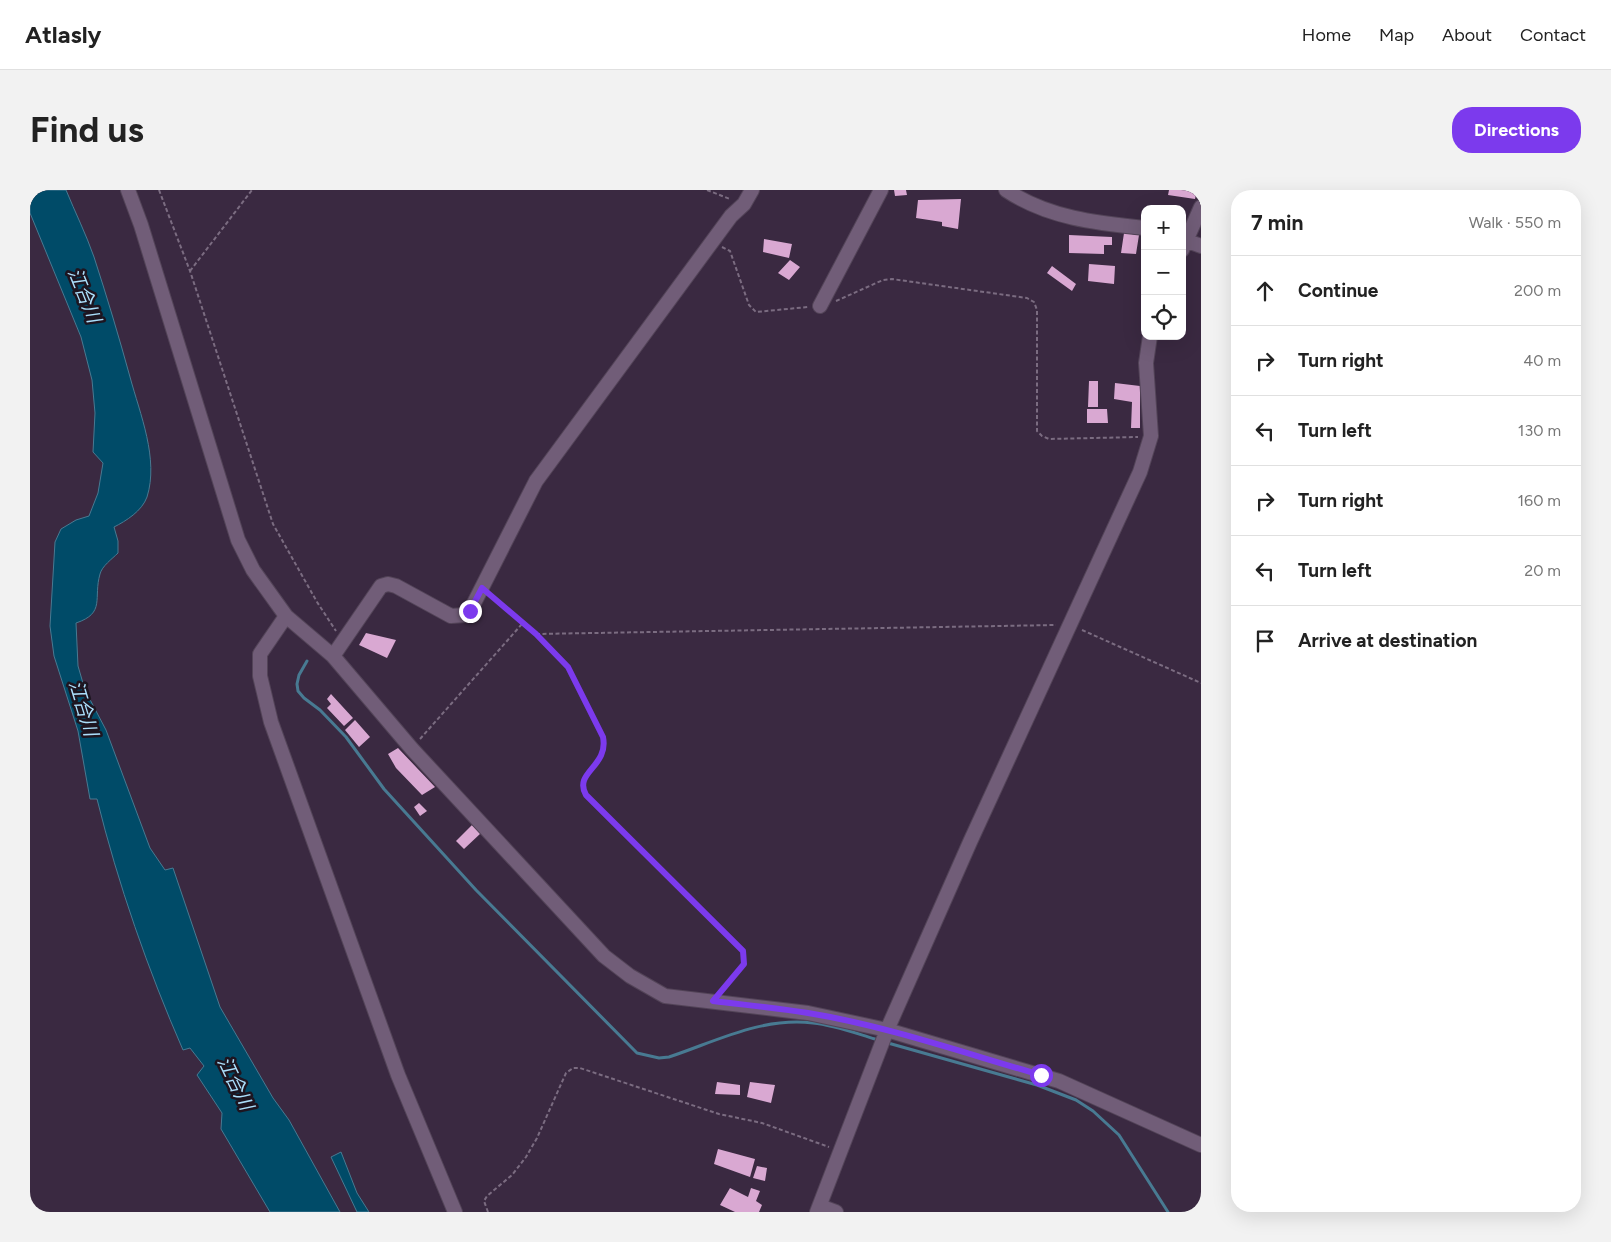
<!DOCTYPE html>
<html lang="en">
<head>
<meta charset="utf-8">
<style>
	body { margin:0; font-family:Figtree,"Noto Sans JP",sans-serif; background:#f2f2f2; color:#222 }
	.controls { position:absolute; right:15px; top:15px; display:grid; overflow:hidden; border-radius:10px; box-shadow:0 5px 20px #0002 }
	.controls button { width:45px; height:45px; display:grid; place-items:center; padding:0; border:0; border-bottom:1px solid #e0e0e0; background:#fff; color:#222; font:25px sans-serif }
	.stop { position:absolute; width:15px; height:15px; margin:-11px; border:4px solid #7c3aed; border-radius:50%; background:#fff }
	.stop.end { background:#7c3aed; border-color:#fff; box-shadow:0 1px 5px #0008 }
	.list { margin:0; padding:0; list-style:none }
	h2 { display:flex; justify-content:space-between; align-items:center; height:65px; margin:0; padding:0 20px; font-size:21px }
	h2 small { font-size:16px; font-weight:400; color:#767676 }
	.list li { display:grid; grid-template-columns:32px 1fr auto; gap:15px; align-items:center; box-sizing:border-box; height:70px; padding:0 20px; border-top:1px solid #e0e0e0 }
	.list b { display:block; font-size:19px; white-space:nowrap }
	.list em { font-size:16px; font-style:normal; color:#767676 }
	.icon { flex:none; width:28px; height:28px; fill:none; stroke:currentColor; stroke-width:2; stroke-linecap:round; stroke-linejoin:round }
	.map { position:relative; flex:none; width:1171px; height:1022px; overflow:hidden; border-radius:20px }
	header { display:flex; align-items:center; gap:30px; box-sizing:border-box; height:70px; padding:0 25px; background:#fff; border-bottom:1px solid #e0e0e0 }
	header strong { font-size:24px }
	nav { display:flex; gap:28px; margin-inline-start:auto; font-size:18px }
	.intro { display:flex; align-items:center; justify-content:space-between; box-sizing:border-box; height:120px; padding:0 30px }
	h1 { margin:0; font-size:35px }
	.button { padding:12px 22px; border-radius:20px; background:#7c3aed; color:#fff; font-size:18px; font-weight:700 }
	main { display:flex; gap:30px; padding:0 30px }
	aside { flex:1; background:#fff; border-radius:20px; box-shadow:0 5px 20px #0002 }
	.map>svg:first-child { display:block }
</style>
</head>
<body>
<header>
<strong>Atlasly</strong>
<nav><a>Home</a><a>Map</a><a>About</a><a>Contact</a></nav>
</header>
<div class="intro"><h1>Find us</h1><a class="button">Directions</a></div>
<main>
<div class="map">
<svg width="1171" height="1022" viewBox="0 0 1171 1022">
	<rect width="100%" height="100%" fill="#3a2941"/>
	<path fill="#004b68" stroke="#487a92" d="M0 0H36C45 22 56 44 64 67 77 107 89 147 100 187 110 224 129 269 117 307 112 321 96 331 84 337L88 351V363C82 369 72 376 70 384 63 408 76 423 46 433L48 476 55 500 76 540 120 658 135 680 143 678 190 817 243 908 259 930 310 1022H240L191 939 192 923 167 885 174 876 160 858 153 860C118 780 88 694 67 609H60L48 541 24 466 20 436 25 352 31 339 46 330 59 326 68 303 73 273 63 262 65 223 62 190 51 147 0 23Z
		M311 962 327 1003 339 1022H327L301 967Z"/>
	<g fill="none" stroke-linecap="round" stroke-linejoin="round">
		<path stroke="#487a92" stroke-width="3" d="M277 471 269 485 267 494 268 501 274 508 290 520 316 547 354 599 446 700 607 863 629 868 639 867C687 851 731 827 783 833 804 835 825 843 845 849
			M858 853 1007 895 1046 910 1063 921 1089 945 1138 1022"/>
	</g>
	<path fill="#d9a8d2" d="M864 0H876L877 5 865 6Z
		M1139 0H1167L1165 9 1138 5Z
		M931 9 928 39 912 36V32L886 28 888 10Z
		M1094 43 1109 45 1106 64 1091 63Z
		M1039 45 1082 47V55H1074V64L1039 63Z
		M734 49 762 54 759 68 733 62Z
		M760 70 770 77 759 90 748 83Z
		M1059 74 1085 76 1084 94 1058 91Z
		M1022 76 1046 94 1042 101 1017 83Z
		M1059 191H1068V217H1058Z
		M1085 193 1110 196V238H1101L1102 212 1084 209Z
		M1057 219H1077L1078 233H1057Z
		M336 443 366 450 357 468 329 455Z
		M301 504 323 528 314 536 297 518 301 514 297 509Z
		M325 530 340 547 329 557 315 540Z
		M368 558 405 597 392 605 366 578 358 564Z
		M389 613 397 621 390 626 384 617Z
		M442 635 451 643 434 659 426 651Z
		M687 892 710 895V905L685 904Z
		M720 892 745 895 741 913 717 907Z
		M688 959 725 969 720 987 684 974Z
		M727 976 737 978 735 991 723 988Z
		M700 998 718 1007 721 998 730 1001 726 1011 732 1015 729 1022H705L690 1015Z"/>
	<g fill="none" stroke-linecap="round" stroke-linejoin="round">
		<defs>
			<path id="minor" d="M98 0 111 35 208 350 223 380 256 426 303 466 382 559 574 766 600 786 635 806 778 823 857 840 1029 891 1171 955
				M976 0C1018 28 1066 33 1115 38
				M1152 49 1171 56
				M1152 60 1171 17
				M790 116 851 0
				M256 426 230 464V486L241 532 368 885 425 1022
				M303 466 351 396 358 394 366 396 421 426 435 425 440 421 506 291 701 26 714 14 722 0
				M790 1016 806 1022
				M787 1022 857 840 940 652 1110 282 1121 246 1116 173 1120 146"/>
		</defs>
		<use href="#minor" stroke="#534458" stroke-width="16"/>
		<path stroke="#7b6c81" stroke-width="2" stroke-dasharray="4 2.5" stroke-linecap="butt" d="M129 0 160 81 243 334 287 412 306 441
			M677 0 700 9
			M692 57 700 61 719 115 726 122 778 117
			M160 81 222 0
			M806 111 853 90 862 89 997 108 1004 112 1007 120V241L1012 246 1019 249 1108 247
			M461 406 506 444 538 477 573 547C579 577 543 582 556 605L713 761 714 774 693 801
			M1052 440 1171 493
			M506 444 1026 435
			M390 549 492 434
			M458 1022 454 1011 457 1006 482 985 496 967 507 948 536 883 543 878H550L689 924 732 933 799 957"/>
		<use href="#minor" stroke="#715d78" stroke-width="14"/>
	</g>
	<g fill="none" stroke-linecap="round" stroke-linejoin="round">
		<path stroke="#7c3aed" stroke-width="6" d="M440 421 452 398 506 444 538 477 573 547C579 577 543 582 556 605L713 761 714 774 683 811C715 815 747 818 778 823 857 836 934 863 1011 885"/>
	</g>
	<g text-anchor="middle" stroke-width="5" stroke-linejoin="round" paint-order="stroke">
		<g font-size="19" font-style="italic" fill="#abdffb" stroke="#1d1520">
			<text transform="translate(55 105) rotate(68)" y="7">江合川</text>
			<text transform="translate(54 518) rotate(73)" y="7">江合川</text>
			<text transform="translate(206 893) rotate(64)" y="7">江合川</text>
		</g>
	</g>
</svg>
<div class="controls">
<button>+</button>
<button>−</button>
<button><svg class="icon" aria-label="locate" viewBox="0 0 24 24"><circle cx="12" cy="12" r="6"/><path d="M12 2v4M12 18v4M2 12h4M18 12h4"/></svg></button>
</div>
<div class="stop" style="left:1011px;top:885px"></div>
<div class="stop end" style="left:440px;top:421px"></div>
</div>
<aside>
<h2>7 min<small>Walk · 550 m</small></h2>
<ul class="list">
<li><svg class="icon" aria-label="ahead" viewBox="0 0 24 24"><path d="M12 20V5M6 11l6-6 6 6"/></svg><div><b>Continue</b></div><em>200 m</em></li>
<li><svg class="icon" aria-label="right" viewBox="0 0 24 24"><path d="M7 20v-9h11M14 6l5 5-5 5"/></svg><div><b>Turn right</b></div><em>40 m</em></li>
<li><svg class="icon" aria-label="left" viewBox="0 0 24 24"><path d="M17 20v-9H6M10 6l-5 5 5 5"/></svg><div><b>Turn left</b></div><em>130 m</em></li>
<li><svg class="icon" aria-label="right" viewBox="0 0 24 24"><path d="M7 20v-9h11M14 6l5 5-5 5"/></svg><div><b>Turn right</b></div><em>160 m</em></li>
<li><svg class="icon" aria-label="left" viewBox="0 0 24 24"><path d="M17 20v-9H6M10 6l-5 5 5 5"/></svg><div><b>Turn left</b></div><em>20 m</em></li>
<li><svg class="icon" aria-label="arrive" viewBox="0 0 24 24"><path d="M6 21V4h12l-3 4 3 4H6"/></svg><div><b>Arrive at destination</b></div></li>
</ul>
</aside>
</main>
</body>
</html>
